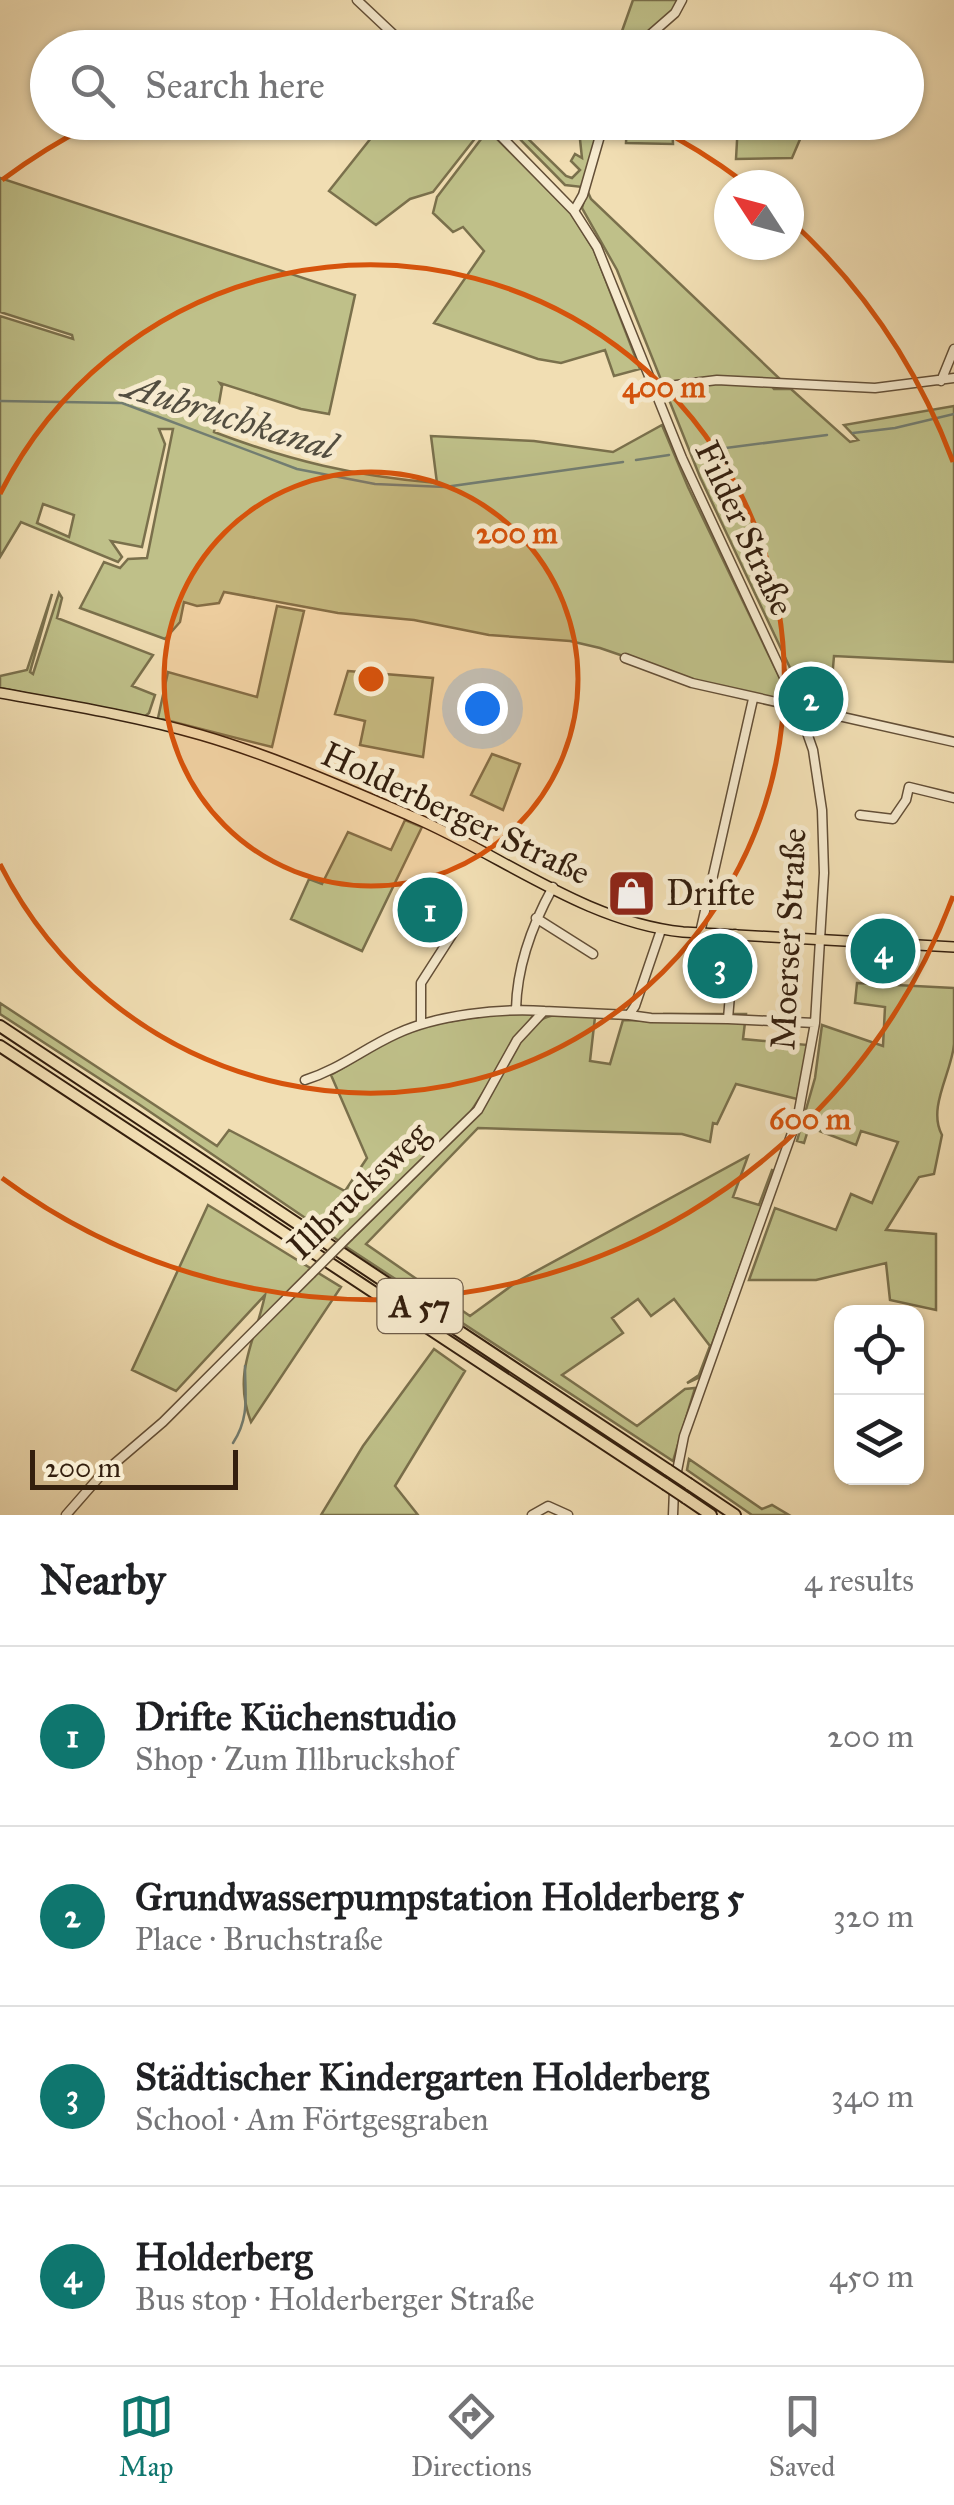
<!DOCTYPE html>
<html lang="en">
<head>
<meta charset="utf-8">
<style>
	body { margin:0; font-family:"IM FELL Great Primer",serif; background:#f6f6f6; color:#202124 }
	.controls { position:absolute; right:30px; bottom:30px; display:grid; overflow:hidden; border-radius:20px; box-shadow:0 2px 8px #0004 }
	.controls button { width:90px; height:90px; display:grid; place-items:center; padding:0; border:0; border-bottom:2px solid #e0e0e0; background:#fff; color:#202124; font:50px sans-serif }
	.compass { position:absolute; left:714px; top:170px; width:90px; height:90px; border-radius:50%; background:#fff; box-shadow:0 2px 8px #0004; rotate:306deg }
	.scale { position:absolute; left:30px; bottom:25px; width:208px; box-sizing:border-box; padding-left:10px; border:5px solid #341f0e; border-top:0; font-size:28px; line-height:35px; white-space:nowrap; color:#341f0e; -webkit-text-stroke:8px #f6eace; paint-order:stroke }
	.you { position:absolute; left:482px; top:708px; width:35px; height:35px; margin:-25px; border:8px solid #fff; border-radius:50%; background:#1a73e8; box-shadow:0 0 0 15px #1a73e833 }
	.badge { display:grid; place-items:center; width:65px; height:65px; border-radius:50%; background:#0f766e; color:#fff; font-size:32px; font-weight:700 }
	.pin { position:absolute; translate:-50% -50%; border:5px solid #fff; box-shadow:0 2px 10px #0006 }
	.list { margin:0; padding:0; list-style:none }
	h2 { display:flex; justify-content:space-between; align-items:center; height:130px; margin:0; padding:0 40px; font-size:42px }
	h2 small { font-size:32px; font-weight:400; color:#757577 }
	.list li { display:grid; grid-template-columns:65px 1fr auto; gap:30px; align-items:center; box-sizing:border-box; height:180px; padding:0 40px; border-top:2px solid #e0e0e0 }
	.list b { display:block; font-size:38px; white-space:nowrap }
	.list p { margin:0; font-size:32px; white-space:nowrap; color:#757577 }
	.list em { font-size:32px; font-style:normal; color:#757577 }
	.icon { flex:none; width:55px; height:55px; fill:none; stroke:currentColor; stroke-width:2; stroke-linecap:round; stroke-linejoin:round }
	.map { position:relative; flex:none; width:954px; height:1515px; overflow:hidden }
	.search { position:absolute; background:#fff; box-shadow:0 2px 8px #0004; left:30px; right:30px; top:30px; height:110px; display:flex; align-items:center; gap:25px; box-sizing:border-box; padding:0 35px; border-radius:55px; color:#757577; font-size:38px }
	.sheet { height:850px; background:#fff }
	nav { display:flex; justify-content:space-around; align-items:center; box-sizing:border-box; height:140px; border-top:2px solid #e0e0e0; background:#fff; font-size:28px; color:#757577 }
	nav a { display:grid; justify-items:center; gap:5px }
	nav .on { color:#0f766e }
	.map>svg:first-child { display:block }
</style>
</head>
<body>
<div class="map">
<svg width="954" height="1515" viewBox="0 0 954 1515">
	<rect width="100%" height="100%" fill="#f1deb3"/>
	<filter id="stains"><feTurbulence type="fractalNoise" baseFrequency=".002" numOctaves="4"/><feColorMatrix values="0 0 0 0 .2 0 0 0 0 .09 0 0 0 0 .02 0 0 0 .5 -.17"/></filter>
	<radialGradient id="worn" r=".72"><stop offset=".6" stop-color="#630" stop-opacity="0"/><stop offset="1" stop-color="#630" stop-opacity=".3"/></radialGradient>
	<path fill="#bfc089" stroke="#7a704c" stroke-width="2.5" fill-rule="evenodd" d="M633 0H680L674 12 632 47 616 48Z
		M479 122 484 127 433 192 410 199 376 225 329 191 383 123Z
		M504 123H512L566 176 572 178 580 170 571 161 575 154 582 158 579 130 583 123H600L582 187 565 185Z
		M738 123V122L807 123 792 158 736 159Z
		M627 124H672L673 144 626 143Z
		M488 130 571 213 594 250 640 369 614 376 605 350 561 363 538 359 434 323 484 251 463 227 453 232 433 213 437 197Z
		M0 178 355 295 329 414 301 409 220 383 222 386 214 432C291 461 354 476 437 483L431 436 534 441 613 452 662 425 688 487 786 691 784 697 779 700 699 682 600 648 570 641 489 635 414 620 338 613 224 592 219 603 197 606 184 602 180 622 165 639 80 608 104 562 120 568 128 559 147 558 173 429H159L165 444 142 547 111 541 122 557 118 562 21 522 0 557V316L73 339 72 335 0 312ZM43 504 74 515 69 537 37 523Z
		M587 190 591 199 781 380 769 383 774 389H791L850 442 858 440 844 425 954 406V662L834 656 831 691 800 689 700 477 617 270 582 208Z
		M59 593 62 598 57 618 153 655 132 686 155 695 149 713 144 717 0 688V676L27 670 52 594 30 672 33 674Z
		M277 606 304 611 272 747 158 718 168 672 257 697Z
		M348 671 433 678 423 757 360 745 365 721 335 714Z
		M492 754 520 764 503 810 471 795Z
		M405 820 422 827 362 951 291 919 309 879 322 884 348 832 391 850Z
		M857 983 954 988C954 1007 954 1026 954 1044 952 1072 927 1108 942 1135L934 1174 919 1177 886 1230 936 1234V1310L890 1300 886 1263 816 1280H749L775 1208 836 1230 851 1194 872 1203 898 1142 861 1131 856 1145 809 1127 804 1143 797 1141 815 1078 822 1025 883 1046 885 1007 855 1003Z
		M0 1003 217 1146 229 1130 345 1191 367 1158 331 1075 395 1037 421 1026 502 1013 534 1014 468 1116 339 1241 140 1105 0 1014Z
		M664 1014H746L743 1039 808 1045 797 1099 736 1084 717 1124 713 1123 710 1142 682 1134 478 1128 366 1244 470 1316 518 1281 748 1156 733 1197 759 1205 772 1170 775 1171 700 1377 687 1383 699 1375 710 1346 674 1299 651 1316 638 1299 612 1318 623 1333 562 1375 637 1426 685 1389 695 1388 673 1461 345 1246 473 1120C491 1095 520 1026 547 1017 561 1012 580 1016 595 1017L590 1061 610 1064 623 1020 663 1021Z
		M208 1205 341 1287 251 1422C232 1372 255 1343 265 1295L176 1391 132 1370Z
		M434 1349 465 1371 395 1486 418 1515H321L363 1446Z
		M689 1459 762 1509 772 1505 789 1515H752L687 1470Z"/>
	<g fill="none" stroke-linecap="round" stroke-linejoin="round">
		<path stroke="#727d71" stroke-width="2.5" d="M0 401 122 403 297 469 375 484 445 487 623 462
			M853 433 895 428 954 414
			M695 452 827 435
			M636 460 669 455
			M233 1443C250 1417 245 1395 245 1366"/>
		<defs>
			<path id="minor" d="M357 0 408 48
				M635 48 675 13 682 0
				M487 122 574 211 597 247 682 458 798 707 813 750 822 810 824 873 815 1023 798 1116 684 1436 676 1476
				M574 211 583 195 604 122
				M941 381 954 349
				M652 388 717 380 875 388 954 378
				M625 658 692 683 954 742
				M860 815 893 819 906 800 909 787 954 798
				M536 918 593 954
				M700 933 753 699
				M516 1009C517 966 532 925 553 887
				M629 1015 651 1018 728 1019 735 934
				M728 1019 815 1023
				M421 1023V983L457 927
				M305 1080C340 1069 363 1049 396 1034 436 1015 500 1008 544 1011
				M349 1236 478 1110 517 1040 544 1011 629 1015 635 1006 661 930
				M66 1515 101 1475 163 1422 311 1274
				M532 1515 548 1506 568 1515
				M673 1515 674 1490"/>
			<path id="major" d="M0 693C67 705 135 716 201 735 273 756 343 787 413 817 502 855 585 922 683 932L954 947"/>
			<path id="highway" d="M0 1026 668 1470
				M0 1046 665 1484
				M689 1484 735 1515
				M686 1498 711 1515"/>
		</defs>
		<use href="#minor" stroke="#634f37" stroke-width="11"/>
		<use href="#major" stroke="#341f0e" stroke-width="12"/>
		<use href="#highway" stroke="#341f0e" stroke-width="14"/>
		<use href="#minor" stroke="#f6eace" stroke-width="8"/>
		<use href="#major" stroke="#f1deb3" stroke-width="9"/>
		<use href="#highway" stroke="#f1deb3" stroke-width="10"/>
		<defs>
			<path id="minor-bridge" d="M311 1274 349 1236"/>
			<path id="highway-bridge" d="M668 1470 689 1484
				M665 1484 686 1498"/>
		</defs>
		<use href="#minor-bridge" stroke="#634f37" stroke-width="11" stroke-linecap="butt"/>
		<use href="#highway-bridge" stroke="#341f0e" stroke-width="14" stroke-linecap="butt"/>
		<use href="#minor-bridge" stroke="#f6eace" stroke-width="8"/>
		<use href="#highway-bridge" stroke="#f1deb3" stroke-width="10"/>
	</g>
	<circle cx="371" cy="679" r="207" fill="#d6530c" fill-opacity=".12"/>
	<g fill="none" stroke="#d6530c" stroke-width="5">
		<circle cx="371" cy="679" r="207"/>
		<path d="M0 494A414 414 0 1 1 0 864"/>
		<path d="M953 896A621 621 0 0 1 2 1178M2 180A621 621 0 0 1 94 123M648 123A621 621 0 0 1 745 183M791 221A621 621 0 0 1 953 462"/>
	</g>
	<defs>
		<symbol id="shop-square" viewBox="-11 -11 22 22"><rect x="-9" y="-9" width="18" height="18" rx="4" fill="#8f2418" stroke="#f6eace"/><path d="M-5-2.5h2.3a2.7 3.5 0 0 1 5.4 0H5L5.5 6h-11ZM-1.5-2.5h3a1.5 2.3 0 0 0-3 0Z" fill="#fff"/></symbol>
	</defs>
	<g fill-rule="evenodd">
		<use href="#shop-square" x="604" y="866" width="55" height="55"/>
	</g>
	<g text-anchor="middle" stroke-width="10" stroke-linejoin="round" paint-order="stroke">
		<rect fill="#f6eace" stroke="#6e5c48" stroke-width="2.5" x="377.5" y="1279" width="85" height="54" rx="8"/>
		<g font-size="32" font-weight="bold" fill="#341f0e">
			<text x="420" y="1317">A 57</text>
		</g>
		<g font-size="35" fill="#341f0e" stroke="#f6eace">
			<text transform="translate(745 528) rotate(65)" y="12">Filder Straße</text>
			<text transform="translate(456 813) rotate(25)" y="12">Holderberger Straße</text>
			<text transform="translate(788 939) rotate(-87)" y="12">Moerser Straße</text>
			<text transform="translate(358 1190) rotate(-44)" y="12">Illbrucksweg</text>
		</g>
		<g font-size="35" fill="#341f0e" stroke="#f6eace" text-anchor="start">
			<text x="666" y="905">Drifte</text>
		</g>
		<g font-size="38" font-style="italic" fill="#534e40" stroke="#f6eace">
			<text transform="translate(230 416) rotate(17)" y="13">Aubruchkanal</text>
		</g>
	</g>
	<circle cx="371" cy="679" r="15" fill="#d6530c" stroke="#f6eace" stroke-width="5"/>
	<g font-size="30" text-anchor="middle" font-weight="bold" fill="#d6530c" stroke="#f6eace" stroke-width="10" stroke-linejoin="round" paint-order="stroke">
		<text x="664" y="397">400 m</text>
		<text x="517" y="543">200 m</text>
		<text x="810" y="1129">600 m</text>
	</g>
	<rect width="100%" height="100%" filter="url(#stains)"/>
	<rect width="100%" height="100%" fill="url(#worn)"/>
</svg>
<div class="controls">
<button><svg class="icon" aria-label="locate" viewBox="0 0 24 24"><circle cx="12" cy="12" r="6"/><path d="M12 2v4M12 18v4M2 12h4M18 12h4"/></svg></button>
<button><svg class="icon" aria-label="layers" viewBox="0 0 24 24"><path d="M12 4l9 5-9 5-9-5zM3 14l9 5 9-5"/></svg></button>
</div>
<svg class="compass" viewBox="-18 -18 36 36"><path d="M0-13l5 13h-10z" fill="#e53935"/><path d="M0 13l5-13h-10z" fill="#757577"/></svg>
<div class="scale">200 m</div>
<div class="you"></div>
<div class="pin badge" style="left:430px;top:910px">1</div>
<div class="pin badge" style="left:811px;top:699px">2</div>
<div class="pin badge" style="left:720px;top:966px">3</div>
<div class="pin badge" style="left:883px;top:951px">4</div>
<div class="search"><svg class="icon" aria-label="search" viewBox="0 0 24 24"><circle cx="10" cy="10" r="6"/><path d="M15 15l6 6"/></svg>Search here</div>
</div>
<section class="sheet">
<h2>Nearby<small>4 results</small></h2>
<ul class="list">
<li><span class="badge">1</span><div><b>Drifte Küchenstudio</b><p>Shop · Zum Illbruckshof</p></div><em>200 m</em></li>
<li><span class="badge">2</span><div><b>Grundwasserpumpstation Holderberg 5</b><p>Place · Bruchstraße</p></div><em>320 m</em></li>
<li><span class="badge">3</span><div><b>Städtischer Kindergarten Holderberg</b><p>School · Am Förtgesgraben</p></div><em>340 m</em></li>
<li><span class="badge">4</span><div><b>Holderberg</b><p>Bus stop · Holderberger Straße</p></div><em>450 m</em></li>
</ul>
</section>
<nav>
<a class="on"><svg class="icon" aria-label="map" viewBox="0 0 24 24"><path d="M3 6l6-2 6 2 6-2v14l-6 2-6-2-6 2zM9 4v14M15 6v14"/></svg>Map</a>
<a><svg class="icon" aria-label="directions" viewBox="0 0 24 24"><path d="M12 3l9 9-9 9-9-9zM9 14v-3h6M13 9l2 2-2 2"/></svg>Directions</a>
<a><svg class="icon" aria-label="saved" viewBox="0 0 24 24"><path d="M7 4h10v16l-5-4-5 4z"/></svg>Saved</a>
</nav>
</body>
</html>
